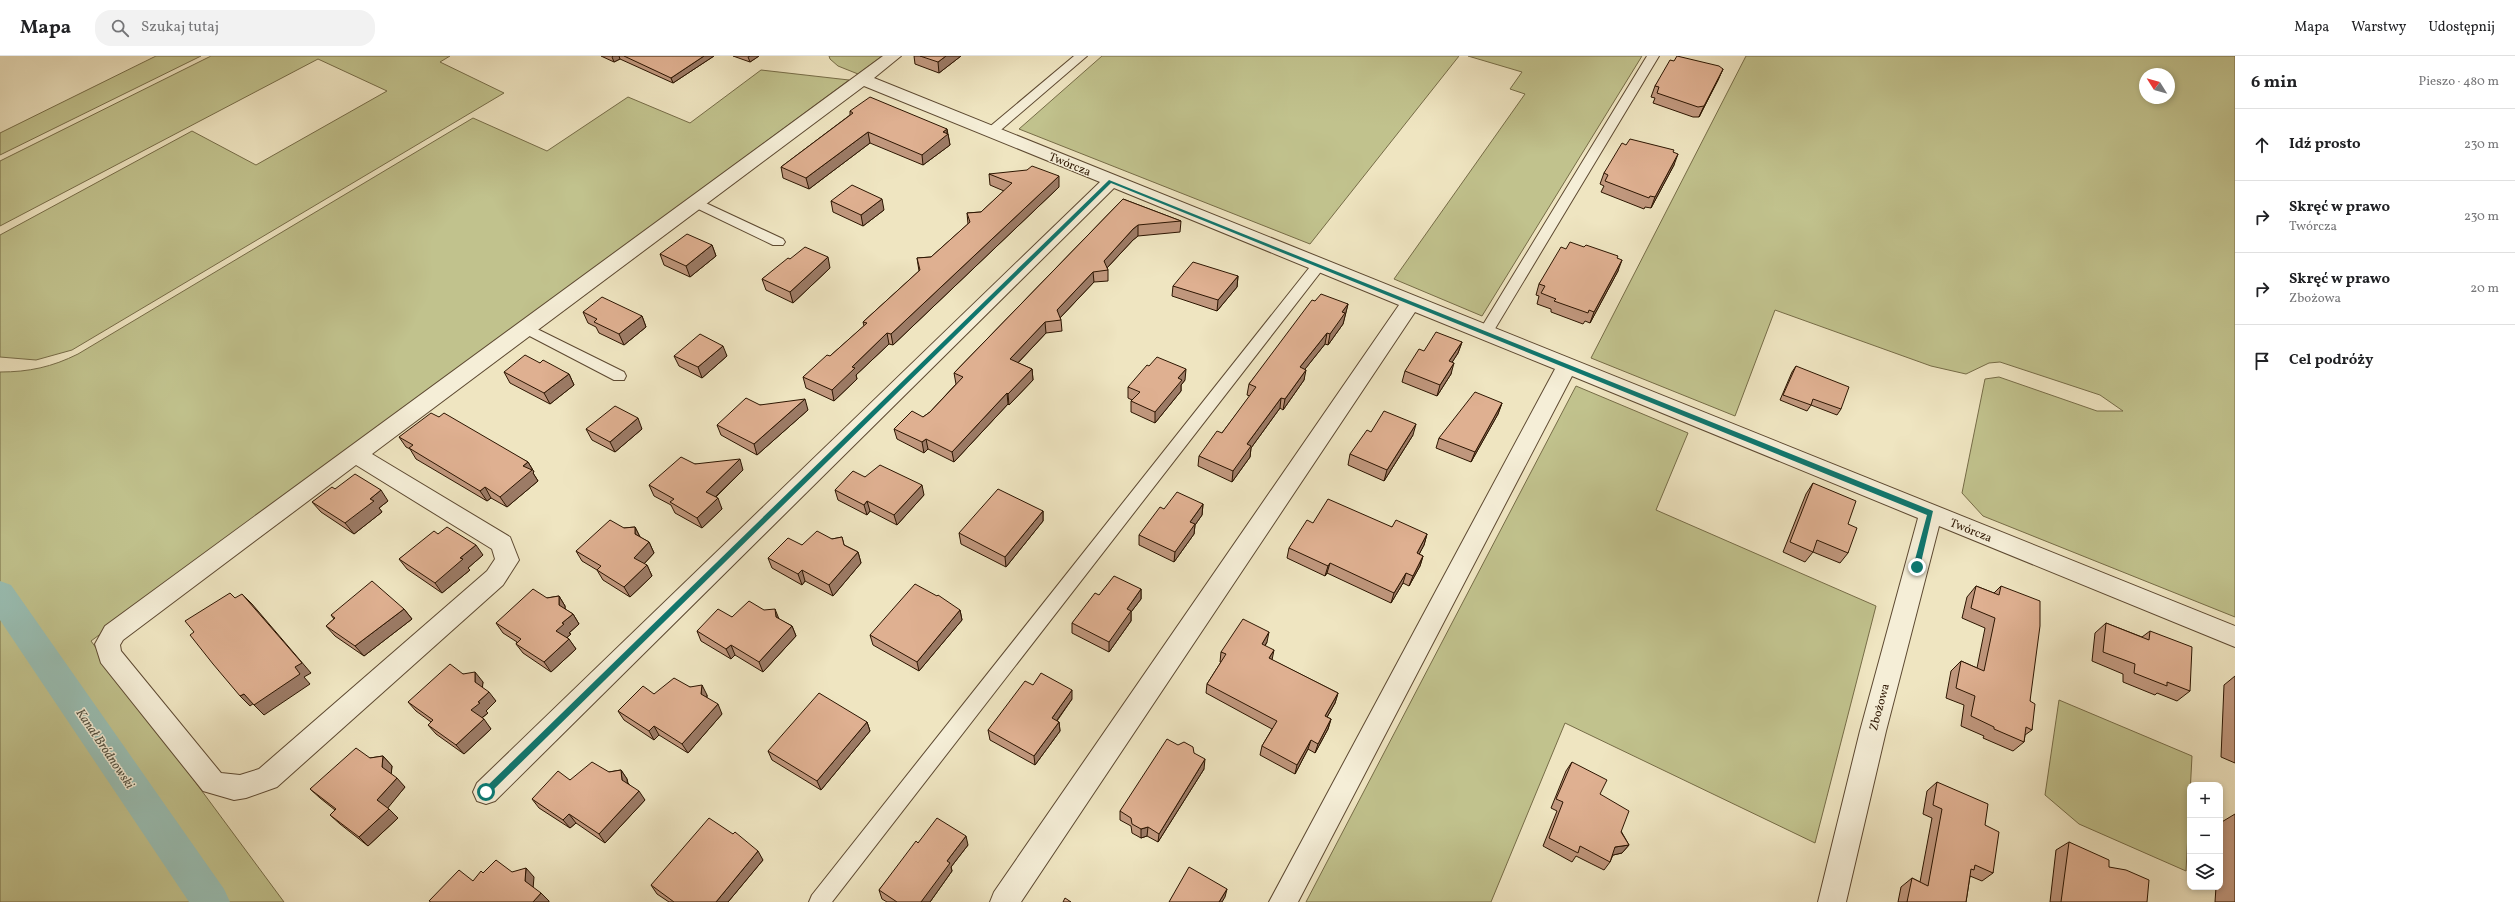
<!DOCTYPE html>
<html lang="pl">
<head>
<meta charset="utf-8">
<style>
	body { margin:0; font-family:Vollkorn,serif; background:#f2f2f2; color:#202124 }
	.controls { position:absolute; right:12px; bottom:12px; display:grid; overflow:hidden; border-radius:8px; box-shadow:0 2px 6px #0003 }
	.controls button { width:36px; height:36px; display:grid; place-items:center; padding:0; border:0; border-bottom:1px solid #e0e0e0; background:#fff; color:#202124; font:20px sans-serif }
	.compass { position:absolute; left:2139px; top:12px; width:36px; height:36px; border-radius:50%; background:#fff; box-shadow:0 2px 6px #0003; rotate:307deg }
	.stop { position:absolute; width:12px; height:12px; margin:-9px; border:3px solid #0f766e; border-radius:50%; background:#fff }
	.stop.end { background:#0f766e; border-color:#fff; box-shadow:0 1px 4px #0008 }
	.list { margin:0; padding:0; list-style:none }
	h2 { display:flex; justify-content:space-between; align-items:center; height:52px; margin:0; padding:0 16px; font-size:17px }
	h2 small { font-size:13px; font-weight:400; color:#757577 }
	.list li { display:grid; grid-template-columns:26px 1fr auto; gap:12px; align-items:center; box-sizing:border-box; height:72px; padding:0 16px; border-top:1px solid #e0e0e0 }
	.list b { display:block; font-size:15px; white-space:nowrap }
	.list p { margin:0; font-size:13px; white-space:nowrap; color:#757577 }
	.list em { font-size:13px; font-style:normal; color:#757577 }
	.icon { flex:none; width:22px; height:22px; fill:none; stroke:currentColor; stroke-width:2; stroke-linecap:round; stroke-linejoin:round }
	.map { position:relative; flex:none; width:2235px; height:846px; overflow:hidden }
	header { display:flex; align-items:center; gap:24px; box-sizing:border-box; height:56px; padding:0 20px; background:#fff; border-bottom:1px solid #e0e0e0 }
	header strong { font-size:19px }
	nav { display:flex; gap:22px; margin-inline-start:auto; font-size:14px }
	.search { width:280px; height:36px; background:#f2f2f2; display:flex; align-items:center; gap:10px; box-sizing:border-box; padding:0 14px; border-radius:16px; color:#757577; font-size:15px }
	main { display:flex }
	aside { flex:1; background:#fff }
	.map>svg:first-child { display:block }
</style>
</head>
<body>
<header>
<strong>Mapa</strong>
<div class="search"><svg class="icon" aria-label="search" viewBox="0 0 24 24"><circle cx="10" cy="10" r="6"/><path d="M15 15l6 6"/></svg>Szukaj tutaj</div>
<nav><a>Mapa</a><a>Warstwy</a><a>Udostępnij</a></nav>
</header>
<main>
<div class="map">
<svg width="2235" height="846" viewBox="0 0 2235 846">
	<rect width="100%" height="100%" fill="#efe5c1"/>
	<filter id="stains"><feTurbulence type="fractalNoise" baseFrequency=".005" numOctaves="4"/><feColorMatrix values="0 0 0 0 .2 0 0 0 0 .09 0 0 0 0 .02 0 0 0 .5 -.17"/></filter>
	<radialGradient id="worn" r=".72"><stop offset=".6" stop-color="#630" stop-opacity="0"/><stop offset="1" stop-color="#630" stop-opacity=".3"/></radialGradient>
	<path fill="#c1c28d" stroke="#766c47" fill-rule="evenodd" d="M156 0H201L0 99V77Z
		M211 0H450L440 6 504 37 72 294 36 304 0 301V179L192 75 256 109 387 35 318 3 0 170V105Z
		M829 0H882L858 18 838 10 830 3Z
		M1102 0H1459L1310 188 1019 73Z
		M1468 0H1642L1482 260 1394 223 1525 38 1510 33 1522 16Z
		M1746 0H2235V561L1983 460 1962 437 1985 323 1999 321 2097 355H2123L2100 339 2000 306 1989 307 1966 318 1931 310 1775 254 1735 360 1591 302ZM2145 18H2169V42H2145Z
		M761 14 849 24 91 585 284 846H0V316C29 316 52 311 78 298L473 62 547 95 628 41 690 67Z
		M1576 330 1688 377 1656 454 1876 550 1815 787 1565 667 1491 846H1306Z
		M2059 644 2192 700 2186 815 2079 768 2045 739Z"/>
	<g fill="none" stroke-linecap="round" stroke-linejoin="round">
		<path fill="#9abfb4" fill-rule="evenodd" d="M0 525 11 529 224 833 230 846H189L0 564Z"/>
		<defs>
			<path id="service" d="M1074 0H1087L995 79H987L985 76 987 73Z
				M1647 0H1659L1490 281H1480L1478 277Z
				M695 142 783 183 785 186 783 189H773L690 149 689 146Z
				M1318 206 1325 210 1323 213 832 846H809L812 839 1313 207Z
				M525 267 624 316 626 320 624 324H614L520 275 518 272 520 269Z"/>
			<path id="minor" d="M883 0H901L874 22 2235 570V591L1939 470 1886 675 1846 846H1818L1860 675 1918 462 1572 320 1298 846H1269L1555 313 1415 256 1021 846H990L994 836 1399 249 1114 132 495 745 486 748 477 745 473 736 477 727 1100 126 864 30 372 398 510 481 519 504 503 529 277 731 246 742 234 744 203 735 101 607 95 588 105 570ZM356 409 492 493 495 503 487 515 259 713 240 719 221 717 121 595 120 589 123 584Z"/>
		</defs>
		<use href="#service" stroke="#5d4931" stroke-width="2"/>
		<use href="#minor" stroke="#5d4931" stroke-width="2"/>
		<use href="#service" fill="#f5eed7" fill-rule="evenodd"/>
		<use href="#minor" fill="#f5eed7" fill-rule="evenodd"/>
	</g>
	<path fill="#c0977d" stroke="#2c1501" d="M601 0H714L673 27 620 3 614 6Z
		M733 0H759L750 6Z
		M914 0H961L939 17 915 8Z
		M1674 5 1723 13 1718 24 1699 61H1693L1653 47 1655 42 1651 41 1655 30Z
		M850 55 947 73 950 89 923 109 870 87 809 133 783 122 781 111 850 59Z
		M1626 89 1673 96 1674 109 1651 152 1645 151 1644 153 1601 136 1604 130 1600 128 1604 117Z
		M989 118 1059 131 893 289 889 288 856 319 857 323 834 345 806 332 803 321 830 300 864 270 863 266 919 215 917 202 931 201 968 168 967 157 981 156 1004 135 990 129Z
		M1123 143 1181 165 1180 176 1138 180 1133 184 1107 212 1108 214V225L1094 226 1060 262 1061 264 1062 275 1046 277 1018 307 1032 313 1033 324 1009 349 1008 348 954 406 928 393 924 397 897 383 894 373 923 361 930 356 956 328 954 317Z
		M831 145 884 154 863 170 833 156Z
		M712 189 716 200 690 221 664 209 660 198Z
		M1566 193 1617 202 1618 215 1590 267 1585 265 1583 268 1551 256V253L1537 248 1539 240 1536 239 1539 228Z
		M790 203 830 212 793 247 766 234 762 223Z
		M1238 220 1237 231 1217 255 1172 240 1173 230Z
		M1315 245 1348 248 1343 268 1328 289 1325 288 1305 313 1304 324 1283 354 1280 352 1251 392 1250 401 1232 426 1198 410 1199 400 1222 377 1250 340 1247 339 1249 328Z
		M583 256 642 260 646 271 624 289 599 277 596 271 588 267Z
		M1462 286 1458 297 1452 306 1451 318 1437 340 1402 326 1405 315 1424 295Z
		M674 300H727L702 322 679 310Z
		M540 307 569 318 574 329 550 348 510 327 504 316Z
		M1796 310 1841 353 1837 359 1811 349 1807 355 1780 344 1792 316Z
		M1185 324 1181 329V335L1155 367 1131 356V345L1132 344 1128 342V331Z
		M1502 347 1498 358 1471 406 1436 392 1439 382Z
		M760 349 808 354 757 399 721 379 717 369Z
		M439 361 528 406 534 416 533 417 538 425 507 451 491 442 487 445 416 403 410 393 406 391 399 381Z
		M586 373H642L615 396 592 384Z
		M1371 376 1413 379 1384 425 1348 409 1350 398Z
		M695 408 743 414 716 441 722 453 702 472 675 457 671 449 654 440 649 429Z
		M865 421 924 439 897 469 870 455 867 459 838 444 835 434Z
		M1813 427 1848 468V497L1840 507 1813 496 1805 506 1783 496 1806 438Z
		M335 433 388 445 379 452 382 456 354 478 321 456 312 446Z
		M1203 448 1202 459 1195 469 1194 478 1174 506 1139 489V479L1164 453Z
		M1043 455V465L1006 511 961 488 959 477Z
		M1313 467 1392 471 1427 478 1424 489 1419 498 1423 500 1420 510 1409 530 1403 527 1391 547 1327 517 1325 520 1287 502 1289 492Z
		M635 471 640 481 649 486 654 497 644 508 647 509 652 520 630 541 603 524 597 514 582 505 576 495 624 472Z
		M438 478 483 499 468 512 470 514 442 537 407 513 399 503Z
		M842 481 844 489 858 496 861 507 833 540 805 525 802 529 772 512 768 502 802 489Z
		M1976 530 1994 537 2001 530 2030 645 2032 674 2025 679 2024 686 2013 695 1983 682 1984 680 1961 670 1964 649 1946 642 1951 615 1961 605 1977 612 1985 572 1962 562 1967 541Z
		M1141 533V543L1131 556V565L1109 596 1072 577V567L1099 539Z
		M559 540 565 550V553L573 558 579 568 569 577 571 578 567 581 576 593 551 616 523 597 516 588 517 586 503 577 496 567 547 542Z
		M404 553 412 563 364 600 335 580 326 570 334 563 331 559Z
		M960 554 962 564 919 615 873 589 870 579Z
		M732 561 779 563 792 570 796 580 763 616 735 599 731 603 701 585 697 575Z
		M2106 567 2142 581 2150 575 2190 635 2177 645 2157 637 2155 639 2123 626V618L2092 605 2095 577Z
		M1267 586 1265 590 1272 604 1338 637 1335 647 1327 661 1331 663 1328 673 1315 697 1308 693 1295 718 1260 699 1262 690 1272 673 1206 637 1207 628 1221 606H1220L1221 596Z
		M463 618 483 626 482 631 496 645 486 655 488 657 482 662 491 673 464 698 436 678 428 669 431 666 416 655 408 646Z
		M2235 620V707L2221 701 2224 629Z
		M1033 629 1072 643 1057 665 1059 666 1060 675 1035 709 990 684 988 674Z
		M690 631 707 639V642L722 658 688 697 659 679 654 684 624 664 618 655 654 638Z
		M867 666 870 675 821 734 772 704 768 695Z
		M1194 697 1204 713 1158 786 1147 780 1141 782 1132 777 1131 770 1120 764V755Z
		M383 700 392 710 391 718 405 731 387 752 398 762 368 790 340 768 330 759 335 754 320 742 310 733 370 702Z
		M1572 706 1600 738 1629 789 1622 797 1613 799 1610 806 1604 814 1576 800 1572 806 1543 790 1557 755 1551 752 1566 715Z
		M621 714 627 723 628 727 645 744 605 787 576 767 570 772 539 752 532 743 570 724 609 716Z
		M1937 726 1985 769 1993 817 1982 825 1970 820 1966 846H1898L1901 831 1912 822 1920 826 1932 762 1923 758 1927 735Z
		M2235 758V846H2215L2216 831H2220V767Z
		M2069 786 2109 811 2147 846H2050L2056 794Z
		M918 787 968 789 951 811 952 815 930 846H887L882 843 879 834Z
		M763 804 728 846H669L657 838 651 829Z"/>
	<path fill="#9c7b66" stroke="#2c1501" d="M613 0H619L620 3 614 6 612 1Z
		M704 0H714L673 27 671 22Z
		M750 0H759L750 6 748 1Z
		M946 0H961L939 17 938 6Z
		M1723 13 1718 24 1699 61 1704 50Z
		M947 73V79L948 78 950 89 923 109 922 99 943 76Z
		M868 76 870 87 809 133 806 122Z
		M1678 98 1674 109 1651 152 1655 141Z
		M1059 120V131L893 289 891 278Z
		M882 143 884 154 863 170 861 159Z
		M1138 169V180L1133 184 1105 214 1104 205 1133 173Z
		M712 189 716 200 690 221 686 210Z
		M828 201 830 212 793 247 790 236Z
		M1622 204 1618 215 1590 267 1594 256Z
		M1093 216 1094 226 1057 265V254Z
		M1238 220 1237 231 1217 255 1218 244Z
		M1348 248 1343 268 1328 289 1330 278 1342 256Z
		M642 260 646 271 624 289 619 278Z
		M1045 266 1046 277 1011 314 1010 303Z
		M887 277 889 288 856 319 857 323 834 345 832 334 852 311Z
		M1327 277 1325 288 1298 322 1300 311Z
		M1462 286 1458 297 1446 316 1449 305Z
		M723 290 727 300 702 322 698 311Z
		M1454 307 1451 318 1437 340 1440 329Z
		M1032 313 1033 324 1009 349 1008 338Z
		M1186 313 1185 324 1181 329V335L1155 367V356L1178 322Z
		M1306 314 1304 324 1283 354 1285 343Z
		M569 318 574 329 550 348 544 337Z
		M1007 337 1008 348 954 406 952 396Z
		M1281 342 1280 352 1251 392 1250 401 1232 426 1233 415 1247 388Z
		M805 343 808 354 757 399 754 388Z
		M1502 347 1498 358 1471 406 1475 396Z
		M638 362 642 373 615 396 610 386Z
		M1416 368 1413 379 1384 425 1387 414Z
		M926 383 928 393 924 397 922 386Z
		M740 403 743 414 710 446 706 436Z
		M528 406 534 416 533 417 538 425 507 451 500 441 523 410Z
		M922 429 924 439 897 469 894 459Z
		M485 431 491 442 487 445 480 435Z
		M381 434 388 445 379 452 382 456 354 478 345 467 370 443Z
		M718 442 722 453 702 472 697 462Z
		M867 445 870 455 867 459 864 449Z
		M1203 448 1202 459 1195 469 1194 478 1174 506 1175 496 1190 466Z
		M1043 455V465L1006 511 1005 501Z
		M635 471 640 481 635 478Z
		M1427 478 1424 489 1414 508 1417 497Z
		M649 486 654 497 640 512 634 502Z
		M476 489 483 499 468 512 470 514 442 537 435 527 460 502Z
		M858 496 861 507 833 540 829 529Z
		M1423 500 1420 510 1409 530 1413 520Z
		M1330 507 1327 517 1325 520 1328 510Z
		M647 509 652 520 630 541 624 531Z
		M802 514 805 525 802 529 798 518Z
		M1406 517 1403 527 1391 547 1394 537Z
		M1141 533V543L1131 556V565L1109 596V586L1127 553Z
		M242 538 252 548 311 617 304 621 310 628 264 659 254 649 295 611Z
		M559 540 565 550V559L559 549Z
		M404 553 412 563 364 600 355 590Z
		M775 553 779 563 776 561Z
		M960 554 962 564 919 615 917 606Z
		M573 558 579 568 569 577 571 578 563 585 556 575 562 567Z
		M792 570 796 580 763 616 759 606Z
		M1269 576 1267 586 1260 598 1262 588Z
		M569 583 576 593 551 616 544 606Z
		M731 589 735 599 731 603 726 593Z
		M1274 594 1272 604 1269 602Z
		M475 616 483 626 482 636 475 626Z
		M702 629 707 639 706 648 701 638Z
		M1072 634V643L1052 671V662Z
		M489 636 496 645 486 655 488 657 479 664 471 654 478 646Z
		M1338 637 1335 647 1322 670 1325 660Z
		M244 638 254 647 250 650 240 640Z
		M718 648 722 658 688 697 682 688Z
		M484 663 491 673 464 698 456 689Z
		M1331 663 1328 673 1315 697 1318 688Z
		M867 666 870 675 821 734 817 725Z
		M1059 666 1060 675 1035 709 1034 700Z
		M654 670 659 679 654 684 649 675Z
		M1311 684 1308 693 1295 718 1297 709Z
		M383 700 392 710 391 720 382 711Z
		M1205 703 1204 713 1158 786 1159 778Z
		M621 714 627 723 628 733 622 724Z
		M397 722 405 731 387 753 377 744Z
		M639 735 645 744 605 787 599 778Z
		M389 753 398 762 368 790 359 781Z
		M569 758 576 767 570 772 563 764Z
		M1148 771 1147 780 1141 782V773Z
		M966 780 968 789 951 811 952 815 930 846H921L947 805Z
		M1629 789 1622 797 1609 800 1615 791Z
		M758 795 763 804 728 846H716Z
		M526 812 534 821 533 833 525 825Z
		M1227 833 1225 841 1222 846H1219Z
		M541 837 549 845V846H533Z"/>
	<path fill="#dfb091" stroke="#2c1501" d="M624 0H704L671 22Z
		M920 0H946L938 6Z
		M1677 0 1719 10 1723 13 1704 50 1698 51 1657 37 1659 31 1655 30 1670 4 1674 5Z
		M870 41 947 73 943 76 948 78 922 99 868 76 806 122 781 111 853 57 850 55Z
		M1630 83 1674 94 1673 96 1678 98 1655 141 1650 140 1649 142 1605 125 1608 119 1604 117 1622 87 1626 89Z
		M1032 110 1059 120 891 278 887 277 852 311 855 312 832 334 803 321 827 299 830 300 867 267 863 266 920 214 917 202 931 201 970 166 967 157 981 156 1012 127 989 118 1027 114Z
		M852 129 882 143 861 159 831 145Z
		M1123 143 1181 165 1138 169 1133 173 1104 205 1108 214 1093 216 1057 254 1061 264 1045 266 1010 303 1032 313 1008 338 1007 337 952 396 926 383 922 386 894 373 912 355 923 361 930 356 963 321 954 317Z
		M687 178 712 189 686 210 660 198Z
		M1570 186 1584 191 1586 189 1618 200 1617 202 1622 204 1594 256 1589 254 1588 257 1554 245 1556 243 1541 237 1545 230 1539 228 1561 191 1566 193Z
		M805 191 828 201 790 236 762 223 788 202 790 203Z
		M1193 206 1238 220 1218 244 1173 230Z
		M1321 238 1348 248 1342 256 1345 257 1330 278 1327 277 1300 311 1306 314 1285 343 1281 342 1247 388 1251 390 1233 415 1199 400 1217 375 1222 377 1256 331 1249 328 1312 244 1315 245Z
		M602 241 642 260 619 278 594 266 597 263 583 256Z
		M1436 276 1462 286 1449 305 1454 307 1440 329 1405 315 1419 293 1424 295Z
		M700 278 723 290 698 311 674 300Z
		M525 299 540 307 543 304 569 318 544 337 504 316Z
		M1157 301 1186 313 1178 322 1182 324 1155 356 1131 345 1140 336 1128 331 1147 309 1149 310Z
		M1796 310 1849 331 1841 353 1813 343 1811 349 1783 339Z
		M1475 336 1502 347 1475 396 1439 382Z
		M746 342 760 349 805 343 754 388 717 369Z
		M615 350 638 362 610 386 586 373Z
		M1384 355 1416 368 1387 414 1350 398 1367 374 1371 376Z
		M431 357 439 361 444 357 528 406 523 410 532 414 500 441 485 431 480 435 409 392 413 389 399 381Z
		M681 401 695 408 740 403 706 436 718 442 697 462 670 446 674 443 649 429Z
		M880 409 922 429 894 459 867 445 864 449 835 434 853 415 865 421Z
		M355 418 381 434 370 443 374 445 345 467 312 446 332 431 335 433Z
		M1813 427 1856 445 1848 468 1857 472 1848 497 1817 484 1813 496 1790 486Z
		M998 433 1043 455 1005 501 959 477Z
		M1177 436 1203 448 1190 466 1195 468 1175 496 1139 479 1160 451 1164 453Z
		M1328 443 1392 471 1396 464 1427 478 1417 497 1423 500 1413 520 1406 517 1394 537 1330 507 1328 510 1289 492 1307 464 1313 467Z
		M610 464 624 472 635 471V478L649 486 634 502 647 509 624 531 597 514 601 510 576 495Z
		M447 471 476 489 460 502 463 503 435 527 399 503 434 475 438 478Z
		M817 475 832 483 842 481 844 489 858 496 829 529 802 514 798 518 768 502 788 482 802 489Z
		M1114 520 1141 533 1127 553 1131 555 1109 586 1072 567 1095 537 1099 539Z
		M372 525 404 553 355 590 326 570 335 562 331 559Z
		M915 528 937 540 938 539 960 554 917 606 870 579Z
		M1976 530 1999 539 2001 530 2040 545V570L2030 645 2035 648 2032 674 2026 671 2024 686 1994 673V671L1971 660 1975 640 1956 632 1961 605 1984 615 1995 562 1971 552Z
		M533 533 547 542 559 540V549L573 558 562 567 564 568 556 575 569 583 544 606 516 588 521 583 496 567Z
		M230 537 235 542 242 538 302 607 295 611 300 618 254 649 244 638 240 640 213 608 190 579 194 576 185 565Z
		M749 545 764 554 775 553 776 561 792 570 759 606 731 589 726 593 697 575 718 553 732 561Z
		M1243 563 1269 576 1262 588 1274 594 1269 602 1338 637 1325 660 1331 663 1318 688 1311 684 1297 709 1262 690 1277 665 1207 628 1226 598 1221 596Z
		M2106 567 2149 584 2150 575 2192 591 2190 635 2167 626V630L2134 617 2135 608 2103 596Z
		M450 608 463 618 475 616V626L489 636 478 646 480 647 471 654 484 663 456 689 428 669 433 664 408 646Z
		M1041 617 1072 634 1052 662 1059 666 1034 700 988 674 1025 625 1033 629Z
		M674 622 690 631 702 629 701 638 718 648 682 688 654 670 649 675 618 655 643 630 654 638Z
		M819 637 867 666 817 725 768 695Z
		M1167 683 1178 689 1184 686 1193 691 1194 697 1205 703 1159 778 1148 771 1141 773 1132 768 1131 762 1120 755Z
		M356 692 370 702 383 700 382 711 397 722 377 744 389 753 359 781 330 759 336 753 310 733Z
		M592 706 609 716 621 714 622 724 639 735 599 778 569 758 563 764 532 743 558 715 570 724Z
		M1572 706 1607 724 1600 738 1629 755 1621 776 1629 789 1615 791 1610 806 1580 790 1578 797 1549 782 1563 746 1556 743Z
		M1937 726 1988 748 1985 769 1999 776 1993 817 1975 809 1974 814 1971 813 1966 846H1907L1912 822 1928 830 1942 753 1933 749Z
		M709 762 733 778 735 776 758 795 716 846H674L651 829Z
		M937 762 966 780 947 805 950 807 921 846H897L879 834 916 785 918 787Z
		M2069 786 2109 804V811L2126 814 2149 824 2147 846H2061Z
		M496 804 512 816 526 812 525 825 541 837 533 846H431L429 845 459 814 473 825 481 815 483 817Z
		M1189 811 1227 833 1219 846H1169Z
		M1065 842 1071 846H1063Z"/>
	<path fill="#0f766e" d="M1109 124 1933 455 1920 511 1917 514 1913 511 1927 459 1111 127 489 738H484V733Z"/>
	<g text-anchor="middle" stroke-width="3" stroke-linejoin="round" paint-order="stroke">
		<g font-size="12" fill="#2c1501" stroke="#f5eed7">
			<text transform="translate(1070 108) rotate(22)" y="4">Twórcza</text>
			<text transform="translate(1971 474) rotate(22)" y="4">Twórcza</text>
			<text transform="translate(1879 651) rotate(-75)" y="4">Zbożowa</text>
		</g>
		<g font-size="13" font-style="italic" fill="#525040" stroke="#f5eed7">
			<text transform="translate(106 692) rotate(56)" y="5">Kanał Bródnowski</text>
		</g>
	</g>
	<rect width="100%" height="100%" filter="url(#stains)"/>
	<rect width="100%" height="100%" fill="url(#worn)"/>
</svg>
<div class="controls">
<button>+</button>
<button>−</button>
<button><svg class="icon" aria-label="layers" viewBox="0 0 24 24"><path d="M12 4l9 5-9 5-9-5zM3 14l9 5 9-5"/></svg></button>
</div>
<svg class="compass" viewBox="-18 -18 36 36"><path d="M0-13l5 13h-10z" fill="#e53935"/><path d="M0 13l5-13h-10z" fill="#757577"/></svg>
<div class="stop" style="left:486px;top:736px"></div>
<div class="stop end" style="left:1917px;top:511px"></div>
</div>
<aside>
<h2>6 min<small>Pieszo · 480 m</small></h2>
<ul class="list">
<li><svg class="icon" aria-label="ahead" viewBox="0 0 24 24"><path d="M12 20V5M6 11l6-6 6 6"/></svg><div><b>Idź prosto</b></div><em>230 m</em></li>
<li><svg class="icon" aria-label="right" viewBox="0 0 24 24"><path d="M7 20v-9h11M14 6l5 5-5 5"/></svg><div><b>Skręć w prawo</b><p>Twórcza</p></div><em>230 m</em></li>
<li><svg class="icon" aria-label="right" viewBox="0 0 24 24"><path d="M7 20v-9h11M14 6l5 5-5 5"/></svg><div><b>Skręć w prawo</b><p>Zbożowa</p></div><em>20 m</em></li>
<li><svg class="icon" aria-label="arrive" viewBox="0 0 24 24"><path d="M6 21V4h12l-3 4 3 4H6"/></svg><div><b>Cel podróży</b></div></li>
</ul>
</aside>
</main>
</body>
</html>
